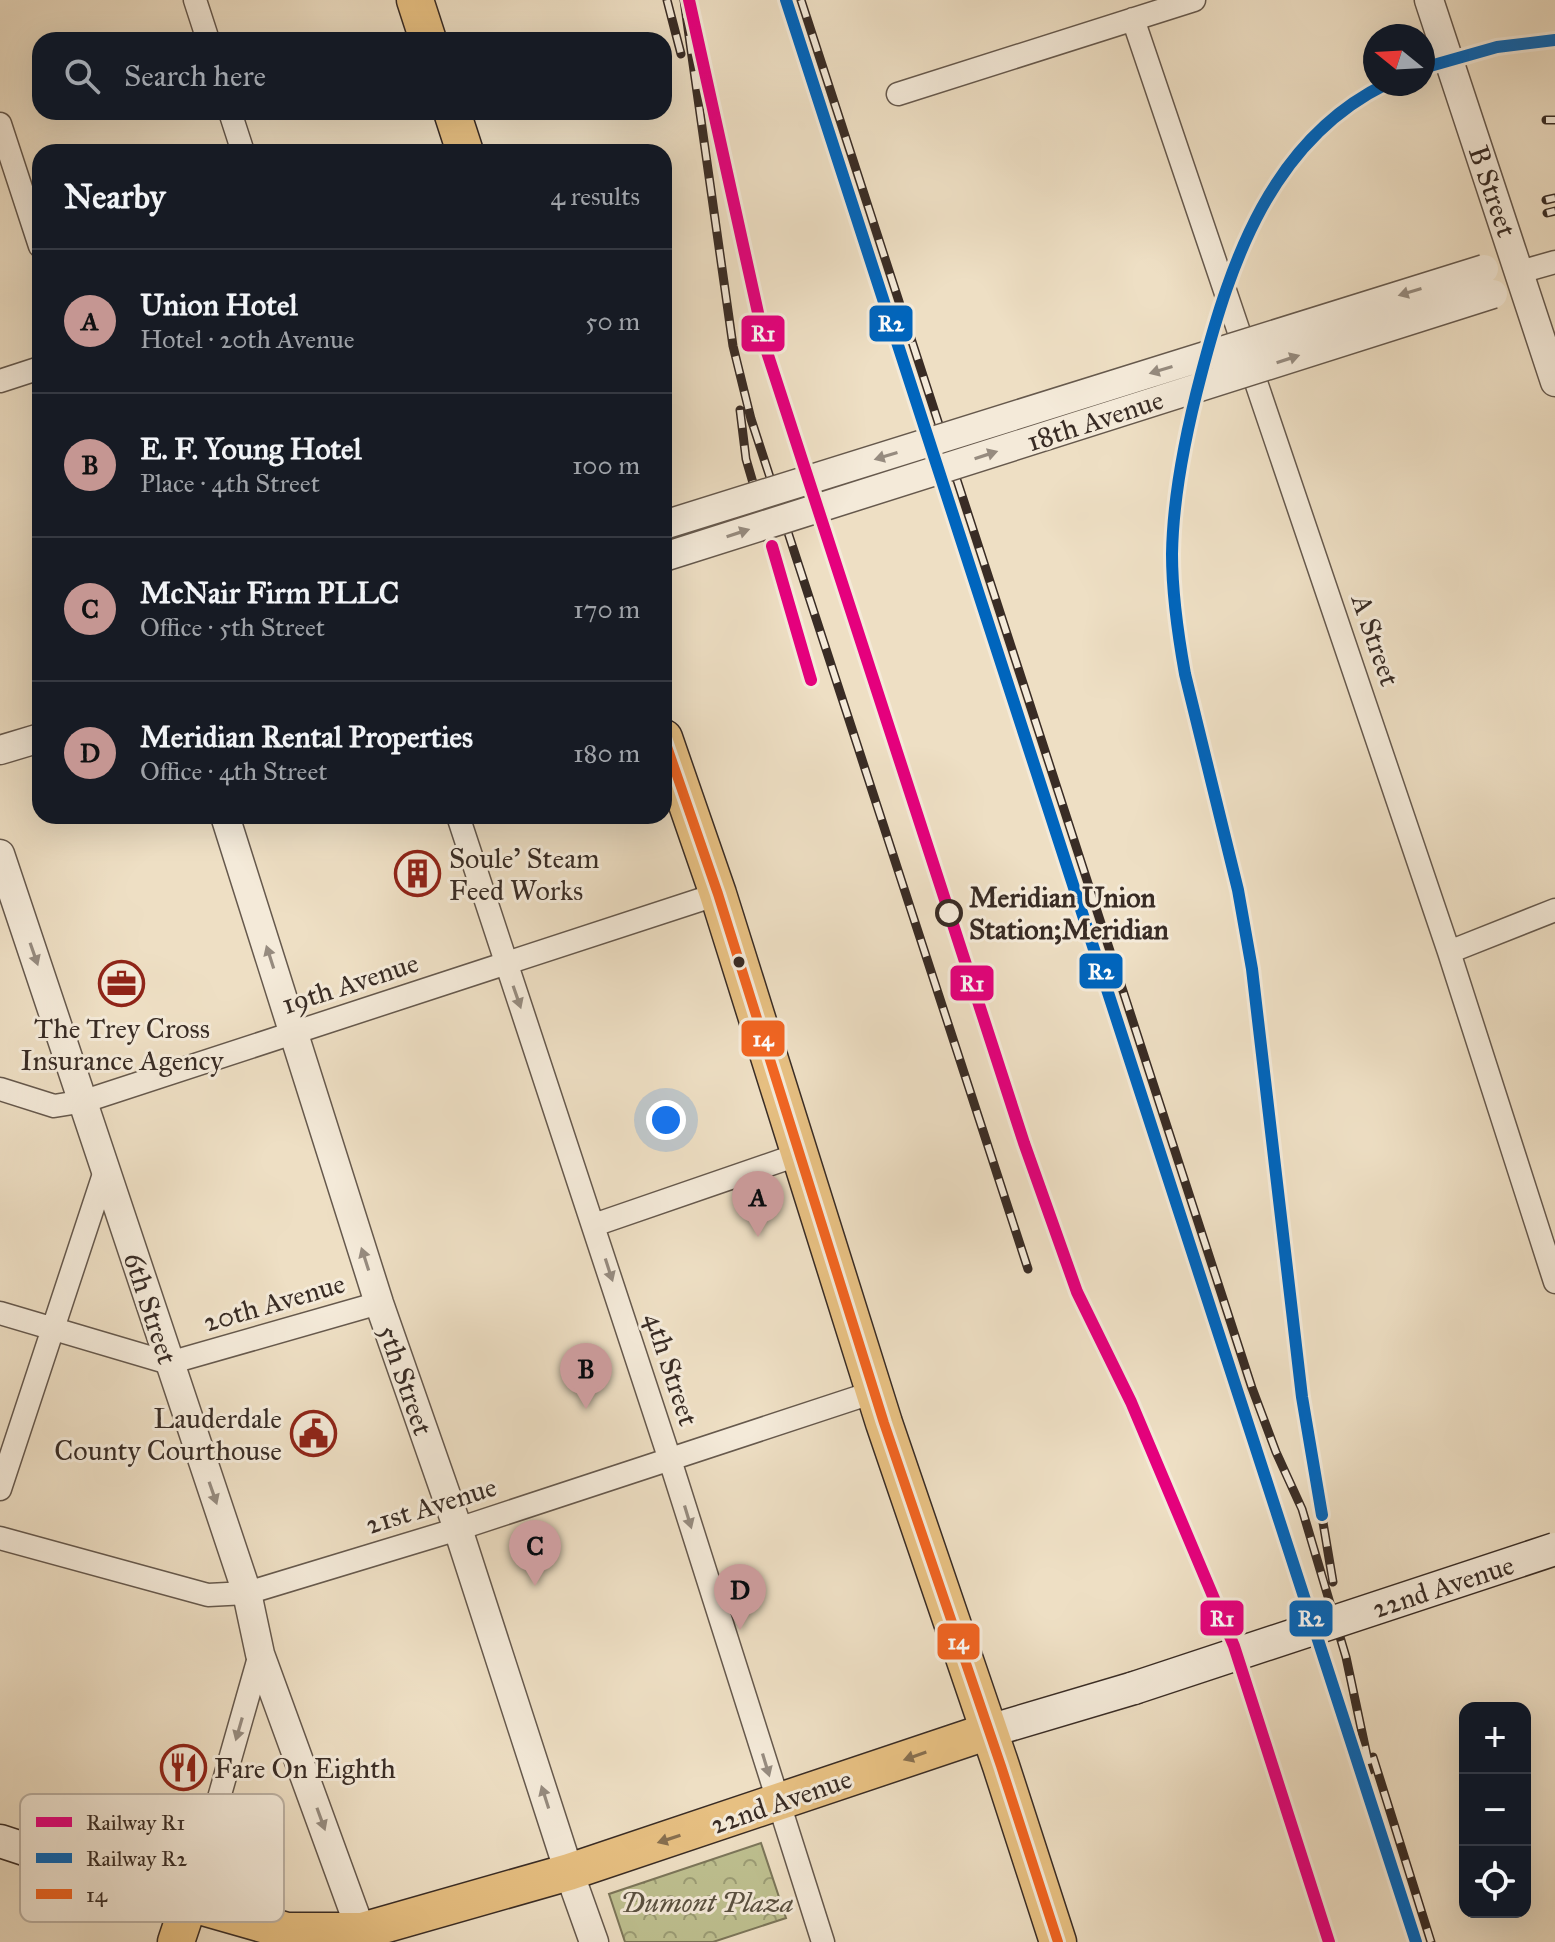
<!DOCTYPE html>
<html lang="en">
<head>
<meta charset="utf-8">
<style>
	body { margin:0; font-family:"IM FELL Great Primer",serif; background:#20242c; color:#f1f3f6 }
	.controls { position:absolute; right:24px; bottom:24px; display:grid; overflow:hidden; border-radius:16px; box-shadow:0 8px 32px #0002 }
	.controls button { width:72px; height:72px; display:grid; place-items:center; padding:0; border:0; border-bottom:2px solid #363941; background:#171b24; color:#f1f3f6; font:40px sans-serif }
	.compass { position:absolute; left:1363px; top:24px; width:72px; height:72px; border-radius:50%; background:#171b24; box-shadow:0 8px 32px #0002; rotate:288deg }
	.you { position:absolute; left:666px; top:1120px; width:28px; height:28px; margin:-20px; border:6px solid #fff; border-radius:50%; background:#1a73e8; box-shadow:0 0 0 12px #1a73e833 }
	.badge { display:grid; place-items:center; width:52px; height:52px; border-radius:50%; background:#c59692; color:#111; font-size:26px; font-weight:700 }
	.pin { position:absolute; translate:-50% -66px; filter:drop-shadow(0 2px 4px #0008) }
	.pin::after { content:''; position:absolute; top:42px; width:28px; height:24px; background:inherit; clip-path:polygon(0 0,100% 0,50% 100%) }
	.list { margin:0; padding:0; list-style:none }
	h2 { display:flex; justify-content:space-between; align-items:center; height:104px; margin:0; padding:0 32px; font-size:34px }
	h2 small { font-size:26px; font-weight:400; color:#9ea1a6 }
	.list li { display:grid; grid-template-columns:52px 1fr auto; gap:24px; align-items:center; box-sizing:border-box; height:144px; padding:0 32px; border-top:2px solid #363941 }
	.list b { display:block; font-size:30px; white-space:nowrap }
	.list p { margin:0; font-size:26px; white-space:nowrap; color:#9ea1a6 }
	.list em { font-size:26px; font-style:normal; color:#9ea1a6 }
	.icon { flex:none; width:44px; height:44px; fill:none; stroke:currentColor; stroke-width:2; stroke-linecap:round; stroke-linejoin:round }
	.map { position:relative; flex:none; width:1555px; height:1942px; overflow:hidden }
	.search { position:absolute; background:#171b24; box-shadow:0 8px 32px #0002; left:32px; top:32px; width:640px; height:88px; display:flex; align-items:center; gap:20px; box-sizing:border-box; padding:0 28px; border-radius:24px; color:#9ea1a6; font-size:30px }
	.panel { position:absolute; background:#171b24; box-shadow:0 8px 32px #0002; left:32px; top:144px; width:640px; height:680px; border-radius:24px }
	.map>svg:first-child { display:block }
</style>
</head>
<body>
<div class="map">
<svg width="1555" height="1942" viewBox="0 0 1555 1942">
	<defs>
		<pattern id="forest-crowns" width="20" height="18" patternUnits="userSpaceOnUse" patternTransform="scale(2)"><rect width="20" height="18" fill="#bec090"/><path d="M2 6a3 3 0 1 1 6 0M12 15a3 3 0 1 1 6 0" fill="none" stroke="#9b9c75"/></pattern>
	</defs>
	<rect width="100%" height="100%" fill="#eedfc4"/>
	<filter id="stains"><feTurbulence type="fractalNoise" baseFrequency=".0025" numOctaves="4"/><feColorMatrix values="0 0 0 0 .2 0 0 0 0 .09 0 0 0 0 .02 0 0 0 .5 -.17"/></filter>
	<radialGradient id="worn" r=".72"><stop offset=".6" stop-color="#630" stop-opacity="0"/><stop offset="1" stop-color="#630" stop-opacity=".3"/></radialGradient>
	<path fill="url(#forest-crowns)" stroke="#7c765a" stroke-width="2" d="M761 1843 786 1918 713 1942H625L609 1894Z"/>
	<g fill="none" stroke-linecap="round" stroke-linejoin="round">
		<defs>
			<path id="minor" d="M195 0 208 40
				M1133 19 1449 952 1555 1282
				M898 94 1194 0
				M230 112 243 152
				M0 124 40 246
				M1520 272 1555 262
				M0 381 40 368
				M458 816 670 1460 823 1942
				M1449 952 1555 910
				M0 1089 54 1106 85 1101 718 894
				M594 1225 800 1154
				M0 1313 169 1363 379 1303
				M0 1489 106 1168
				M0 1538 208 1595 247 1593 458 1529 874 1392
				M189 1903 260 1654"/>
			<path id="tertiary" d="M1429 0 1555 382
				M0 750 40 738
				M225 816 379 1303 458 1529 569 1872 594 1942
				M0 854 247 1593 260 1654 365 1942"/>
			<path id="secondary" d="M989 1731 1134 1688
				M0 1841 189 1903"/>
			<path id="primary" d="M415 0 428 40
				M452 112 465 152
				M664 738 718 894 884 1423 1001 1766 1058 1942
				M176 1942 189 1903 287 1931H362L569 1872 989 1731"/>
		</defs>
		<use href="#minor" stroke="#66594d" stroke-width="25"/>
		<use href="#tertiary" stroke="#66594d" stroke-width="31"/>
		<use href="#secondary" stroke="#392c25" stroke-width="35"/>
		<use href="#primary" stroke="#392c25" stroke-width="39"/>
		<use href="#minor" stroke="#f4ead9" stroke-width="22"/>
		<use href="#tertiary" stroke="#f4ead9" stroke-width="28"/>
		<use href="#secondary" stroke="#f4ead9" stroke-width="32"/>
		<use href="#primary" stroke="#e7c082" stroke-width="36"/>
		<defs>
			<path id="rail" d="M667 0 681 54
				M684 0 733 346 751 419 1028 1269
				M786 0 1416 1942
				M801 0 1252 1388 1276 1452 1302 1509 1346 1657 1370 1770
				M1423 68 1497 47 1555 40
				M1546 120H1555
				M1546 200 1555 198
				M1547 213 1555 211
				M740 410 746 459 811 680
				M1333 1582 1302 1397 1252 969 1238 890 1185 674C1178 635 1172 594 1172 554 1173 494 1186 432 1201 375 1231 260 1272 140 1386 84
				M1373 1757 1431 1942"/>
		</defs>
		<use href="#rail" stroke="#392c25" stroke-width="9"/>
		<use href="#rail" stroke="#f4ead9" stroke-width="6" stroke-dasharray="18" stroke-linecap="butt"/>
		<defs>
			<path id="tertiary-bridge" d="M664 525 1484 269
				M664 557 1493 294"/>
			<path id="secondary-bridge" d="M1134 1688 1555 1549"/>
		</defs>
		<use href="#tertiary-bridge" stroke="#66594d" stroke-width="31" stroke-linecap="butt"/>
		<use href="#secondary-bridge" stroke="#392c25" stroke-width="35" stroke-linecap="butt"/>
		<use href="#tertiary-bridge" stroke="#f4ead9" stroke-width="28"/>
		<use href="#secondary-bridge" stroke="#f4ead9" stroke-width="32"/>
		<defs>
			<path id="bus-1" d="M664 738 718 894 884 1423 1001 1766 1058 1942"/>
		</defs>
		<use href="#bus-1" stroke="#f4ead9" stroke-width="16"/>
		<use href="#bus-1" stroke="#f26522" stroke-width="10"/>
		<defs>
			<path id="rail-1" d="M689 0 766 349 1024 1143 1077 1292 1131 1402 1234 1646 1329 1942
				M772 546 811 680"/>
			<path id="rail-2" d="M786 0 1416 1942
				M1423 68 1497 47 1555 40
				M1322 1515 1302 1397 1252 969 1238 890 1185 674C1178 635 1172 594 1172 554 1173 494 1186 432 1201 375 1231 260 1272 140 1386 84"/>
		</defs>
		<use href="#rail-1" stroke="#f4ead9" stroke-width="18"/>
		<use href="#rail-2" stroke="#f4ead9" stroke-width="18"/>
		<use href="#rail-1" stroke="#e5007d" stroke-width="12"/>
		<use href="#rail-2" stroke="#0065bd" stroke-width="12"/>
	</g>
	<defs><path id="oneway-solid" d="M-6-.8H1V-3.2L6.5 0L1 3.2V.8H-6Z" transform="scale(2)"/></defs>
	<g fill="#968b7f">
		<use href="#oneway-solid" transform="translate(1410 292) rotate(163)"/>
		<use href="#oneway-solid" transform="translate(1288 359) rotate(-18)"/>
		<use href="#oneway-solid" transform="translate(1161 370) rotate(163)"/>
		<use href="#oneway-solid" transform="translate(986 455) rotate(-18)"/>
		<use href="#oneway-solid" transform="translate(886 456) rotate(163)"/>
		<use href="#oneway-solid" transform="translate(738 533) rotate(-18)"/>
		<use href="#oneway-solid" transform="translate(34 954) rotate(71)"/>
		<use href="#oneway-solid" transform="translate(270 957) rotate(-108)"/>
		<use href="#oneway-solid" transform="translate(517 997) rotate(71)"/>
		<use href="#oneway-solid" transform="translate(365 1259) rotate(-108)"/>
		<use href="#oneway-solid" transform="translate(609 1270) rotate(72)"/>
		<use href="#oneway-solid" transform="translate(213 1493) rotate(71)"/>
		<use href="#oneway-solid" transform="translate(688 1517) rotate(73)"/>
		<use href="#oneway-solid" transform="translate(239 1729) rotate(106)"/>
		<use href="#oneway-solid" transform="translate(766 1765) rotate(73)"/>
		<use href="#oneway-solid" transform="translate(545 1797) rotate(-108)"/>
		<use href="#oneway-solid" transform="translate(321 1819) rotate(70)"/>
	</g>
	<g fill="#876f4f">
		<use href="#oneway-solid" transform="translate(915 1756) rotate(161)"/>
		<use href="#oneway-solid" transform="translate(669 1839) rotate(162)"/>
	</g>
	<defs>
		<symbol id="building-ring" viewBox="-11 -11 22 22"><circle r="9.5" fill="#f4ead9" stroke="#8f2418" stroke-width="1.5"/><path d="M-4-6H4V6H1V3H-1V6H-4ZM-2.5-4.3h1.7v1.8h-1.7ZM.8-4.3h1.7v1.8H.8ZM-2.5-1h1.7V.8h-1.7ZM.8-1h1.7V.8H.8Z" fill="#8f2418"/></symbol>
		<symbol id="office-ring" viewBox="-11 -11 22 22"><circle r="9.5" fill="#f4ead9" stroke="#8f2418" stroke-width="1.5"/><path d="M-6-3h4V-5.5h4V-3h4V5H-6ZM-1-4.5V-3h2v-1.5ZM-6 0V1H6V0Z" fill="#8f2418"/></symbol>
		<symbol id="civic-ring" viewBox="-11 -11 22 22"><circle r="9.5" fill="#f4ead9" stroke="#8f2418" stroke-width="1.5"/><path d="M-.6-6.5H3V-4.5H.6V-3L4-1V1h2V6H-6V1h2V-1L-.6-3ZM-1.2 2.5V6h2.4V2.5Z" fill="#8f2418"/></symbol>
		<symbol id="restaurant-ring" viewBox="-11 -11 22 22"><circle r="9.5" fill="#f4ead9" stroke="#8f2418" stroke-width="1.5"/><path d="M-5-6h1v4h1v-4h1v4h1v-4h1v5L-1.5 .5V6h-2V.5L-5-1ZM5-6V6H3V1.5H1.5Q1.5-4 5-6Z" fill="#8f2418"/></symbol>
	</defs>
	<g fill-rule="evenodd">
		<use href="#building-ring" x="392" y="848" width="51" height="51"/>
		<use href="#office-ring" x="96" y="958" width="51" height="51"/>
		<use href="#civic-ring" x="288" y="1408" width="51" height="51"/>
		<use href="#restaurant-ring" x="158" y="1742" width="51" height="51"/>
	</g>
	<circle fill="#f4ead9" stroke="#392c25" stroke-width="4" cx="949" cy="913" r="12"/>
	<circle fill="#392c25" stroke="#f4ead9" stroke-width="3" cx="739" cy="962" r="7"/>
	<g text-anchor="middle" stroke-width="6" stroke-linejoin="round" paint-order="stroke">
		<g font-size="28" fill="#392c25" stroke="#f4ead9">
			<text transform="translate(1493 191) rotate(71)" y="10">B Street</text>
			<text transform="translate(1095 420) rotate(-18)" y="10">18th Avenue</text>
			<text transform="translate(1376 640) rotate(71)" y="10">A Street</text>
			<text transform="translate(350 983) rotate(-18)" y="10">19th Avenue</text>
			<text transform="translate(274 1302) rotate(-16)" y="10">20th Avenue</text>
			<text transform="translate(151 1308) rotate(72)" y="10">6th Street</text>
			<text transform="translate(672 1369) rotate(72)" y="10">4th Street</text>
			<text transform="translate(406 1380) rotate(71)" y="10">5th Street</text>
			<text transform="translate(431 1505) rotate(-17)" y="10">21st Avenue</text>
			<text transform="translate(1443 1586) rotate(-18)" y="10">22nd Avenue</text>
			<text transform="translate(781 1801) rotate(-19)" y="10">22nd Avenue</text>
		</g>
		<g font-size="28" fill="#392c25" stroke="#f4ead9" text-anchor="start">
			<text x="449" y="868">Soule’ Steam<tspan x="449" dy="32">Feed Works</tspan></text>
			<text x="122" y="1038" text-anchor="middle">The Trey Cross<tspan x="122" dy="32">Insurance Agency</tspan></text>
			<text x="282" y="1428" text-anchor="end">Lauderdale<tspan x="282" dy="32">County Courthouse</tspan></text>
			<text x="214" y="1778">Fare On Eighth</text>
		</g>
		<g font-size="28" font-weight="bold" fill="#392c25" stroke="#f4ead9" text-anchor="start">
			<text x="969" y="907">Meridian Union<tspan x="969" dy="32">Station;Meridian</tspan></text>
		</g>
		<g font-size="28" font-style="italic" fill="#5a5140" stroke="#f4ead9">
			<text x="707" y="1912">Dumont Plaza</text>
		</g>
	</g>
	<rect x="20" y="1794" width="264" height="128" rx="12" fill="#f4ead9" stroke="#bcb1a3" stroke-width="2"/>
	<rect x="36" y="1817" width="36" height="10" fill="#e5007d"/>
	<rect x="36" y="1853" width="36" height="10" fill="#0065bd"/>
	<rect x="36" y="1889" width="36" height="10" fill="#f26522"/>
	<g font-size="22" fill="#392c25">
		<text x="86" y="1830">Railway R1</text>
		<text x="86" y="1866">Railway R2</text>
		<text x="86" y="1902">14</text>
	</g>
	<g stroke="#f4ead9" stroke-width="3">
		<rect x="868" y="304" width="46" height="39" rx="8" fill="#0065bd"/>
		<rect x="740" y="314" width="46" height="39" rx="8" fill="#e5007d"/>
		<rect x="1078" y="952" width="46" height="38" rx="8" fill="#0065bd"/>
		<rect x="949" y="964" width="46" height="38" rx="8" fill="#e5007d"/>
		<rect x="740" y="1019" width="46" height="39" rx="8" fill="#f26522"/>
		<rect x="1199" y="1599" width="46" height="38" rx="8" fill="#e5007d"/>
		<rect x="1288" y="1599" width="46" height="39" rx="8" fill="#0065bd"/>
		<rect x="936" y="1622" width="45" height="39" rx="8" fill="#f26522"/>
	</g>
	<g font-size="22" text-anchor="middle" font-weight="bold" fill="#fff">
		<text x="891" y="331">R2</text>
		<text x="763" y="341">R1</text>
		<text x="1101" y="979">R2</text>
		<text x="972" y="991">R1</text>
		<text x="763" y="1046">14</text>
		<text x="1222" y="1626">R1</text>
		<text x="1311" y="1626">R2</text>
		<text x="958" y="1649">14</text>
	</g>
	<rect width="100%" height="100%" filter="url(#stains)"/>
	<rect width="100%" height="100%" fill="url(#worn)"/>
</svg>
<div class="controls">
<button>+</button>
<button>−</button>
<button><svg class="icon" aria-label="locate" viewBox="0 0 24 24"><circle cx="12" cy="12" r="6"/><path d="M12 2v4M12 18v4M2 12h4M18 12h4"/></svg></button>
</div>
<svg class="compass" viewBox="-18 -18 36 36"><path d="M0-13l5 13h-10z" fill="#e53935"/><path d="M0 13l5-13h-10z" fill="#9ea1a6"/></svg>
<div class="you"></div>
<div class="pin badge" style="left:758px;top:1237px">A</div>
<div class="pin badge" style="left:586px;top:1409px">B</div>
<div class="pin badge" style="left:535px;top:1586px">C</div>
<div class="pin badge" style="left:740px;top:1630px">D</div>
<div class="search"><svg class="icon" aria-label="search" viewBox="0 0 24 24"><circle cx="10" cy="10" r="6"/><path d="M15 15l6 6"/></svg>Search here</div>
<section class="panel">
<h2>Nearby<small>4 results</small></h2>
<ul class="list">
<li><span class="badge">A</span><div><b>Union Hotel</b><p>Hotel · 20th Avenue</p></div><em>50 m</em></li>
<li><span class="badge">B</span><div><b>E. F. Young Hotel</b><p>Place · 4th Street</p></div><em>100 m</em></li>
<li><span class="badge">C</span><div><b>McNair Firm PLLC</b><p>Office · 5th Street</p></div><em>170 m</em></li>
<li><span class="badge">D</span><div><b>Meridian Rental Properties</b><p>Office · 4th Street</p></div><em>180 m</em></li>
</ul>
</section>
</div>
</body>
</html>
